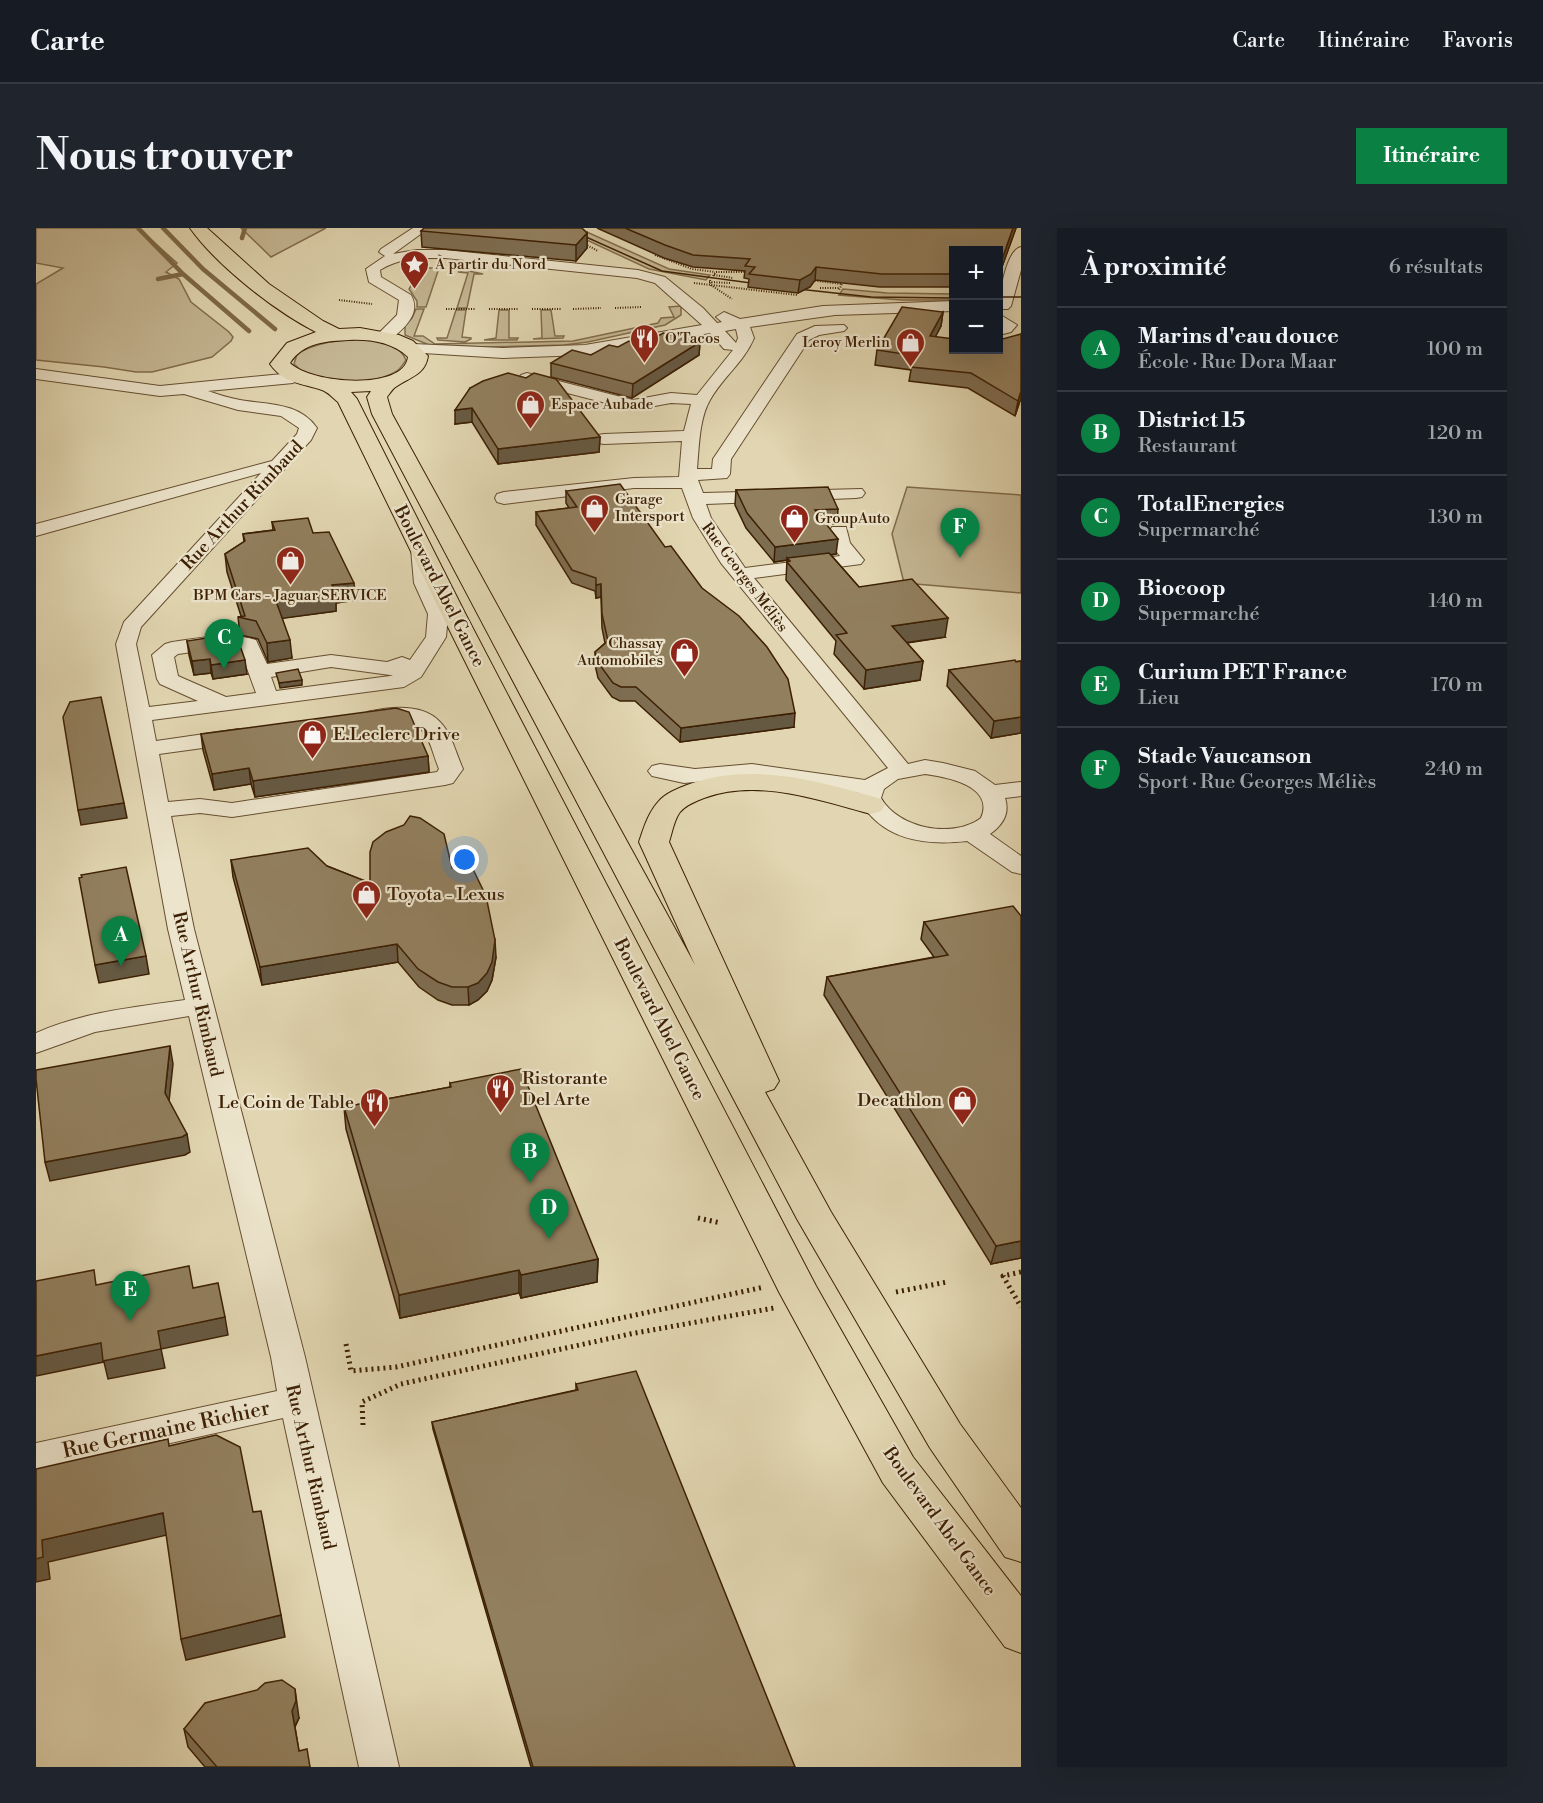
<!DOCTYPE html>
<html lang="fr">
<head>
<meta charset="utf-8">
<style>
	body { margin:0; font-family:"Libre Bodoni",serif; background:#20242c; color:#f1f3f6 }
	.controls { position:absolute; right:18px; top:18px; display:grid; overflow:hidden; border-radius:0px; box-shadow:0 6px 24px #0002 }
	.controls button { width:54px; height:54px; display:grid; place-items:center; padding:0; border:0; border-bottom:2px solid #363941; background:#171b24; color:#f1f3f6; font:30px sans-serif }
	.you { position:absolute; left:429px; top:632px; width:21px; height:21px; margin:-15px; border:4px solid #fff; border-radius:50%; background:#1a73e8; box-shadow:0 0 0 9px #1a73e833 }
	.badge { display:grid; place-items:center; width:39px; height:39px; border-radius:50%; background:#0b8043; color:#fff; font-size:20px; font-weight:700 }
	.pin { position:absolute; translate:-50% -50px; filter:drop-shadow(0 2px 3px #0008) }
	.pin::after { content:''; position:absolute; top:32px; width:21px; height:18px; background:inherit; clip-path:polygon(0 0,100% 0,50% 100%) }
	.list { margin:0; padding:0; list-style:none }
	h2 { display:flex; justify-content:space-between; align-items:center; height:78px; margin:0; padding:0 24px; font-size:26px }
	h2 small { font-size:20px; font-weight:400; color:#9ea1a6 }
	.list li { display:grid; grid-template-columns:39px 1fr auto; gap:18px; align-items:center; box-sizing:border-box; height:84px; padding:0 24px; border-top:2px solid #363941 }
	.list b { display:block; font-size:22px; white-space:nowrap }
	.list p { margin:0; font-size:20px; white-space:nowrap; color:#9ea1a6 }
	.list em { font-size:20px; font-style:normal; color:#9ea1a6 }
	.map { position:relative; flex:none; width:985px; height:1539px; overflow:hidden; border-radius:0px }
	header { display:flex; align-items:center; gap:36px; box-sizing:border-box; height:84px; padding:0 30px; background:#171b24; border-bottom:2px solid #363941 }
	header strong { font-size:28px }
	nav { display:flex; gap:33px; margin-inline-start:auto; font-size:21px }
	.intro { display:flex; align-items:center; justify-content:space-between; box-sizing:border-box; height:144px; padding:0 36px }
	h1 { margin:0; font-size:42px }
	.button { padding:15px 27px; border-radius:0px; background:#0b8043; color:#fff; font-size:21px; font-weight:700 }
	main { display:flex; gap:36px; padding:0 36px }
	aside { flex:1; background:#171b24; border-radius:0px; box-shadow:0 6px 24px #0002 }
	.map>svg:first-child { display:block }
</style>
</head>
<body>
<header>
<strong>Carte</strong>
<nav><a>Carte</a><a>Itinéraire</a><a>Favoris</a></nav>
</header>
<div class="intro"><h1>Nous trouver</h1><a class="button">Itinéraire</a></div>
<main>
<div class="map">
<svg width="985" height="1539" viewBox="0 0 985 1539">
	<rect width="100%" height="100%" fill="#e1d6b1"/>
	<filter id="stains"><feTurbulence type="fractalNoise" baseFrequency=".00333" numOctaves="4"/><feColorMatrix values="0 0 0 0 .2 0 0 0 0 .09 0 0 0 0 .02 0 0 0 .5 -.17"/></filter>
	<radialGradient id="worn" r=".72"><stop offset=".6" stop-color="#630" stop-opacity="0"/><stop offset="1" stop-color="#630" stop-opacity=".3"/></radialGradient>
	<path fill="#c5b794" stroke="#816c4c" stroke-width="1.5" d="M0 0H102L141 35 130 44 143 51 155 74 193 104 197 109 195 113 176 129 116 144H100L68 139 0 132V56L27 40 0 35Z
		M205 0H290L235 29Z
		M525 0H542L633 41 674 47 670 52 613 41Z
		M390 40H403L390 79H381V73L373 61 384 43Z
		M428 42 447 46H438L431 80H421L432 45 422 44Z
		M807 61 851 65 917 66V72H866L803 67Z
		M645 78V87L629 97 552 114 528 117 450 119 393 117 369 107V99L367 98 376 90 380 81H388L378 108H387L399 116 537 113 622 95 625 90 638 89 633 79Z
		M420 82H430L426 109 435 110V111L429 114 402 112 401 110H411Z
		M463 82H473V110H482L481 112H448L460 110Z
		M505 82H515L519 108H528L527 110 497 111 506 110Z
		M326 111C344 114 362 114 370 132 368 135 365 140 361 143 341 156 290 158 269 146 265 144 262 139 258 136L261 126C282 114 302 112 326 111Z
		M871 259 985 267V365L868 355 856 306Z"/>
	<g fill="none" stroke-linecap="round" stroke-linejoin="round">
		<path stroke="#7e6848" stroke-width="4.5" d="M102 0 147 46 213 103
			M127 0 167 41 239 101
			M206 10 209 0
			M122 51 147 46"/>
		<defs>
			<path id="minor" d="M377 0H393L357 26 380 22H409L602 42 629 49 667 80 681 95 686 94 680 89 688 84 704 91 787 78 918 73V83L799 87 714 99 718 110C708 134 687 149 674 172 663 191 663 220 661 241H676L677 231 761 106 779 98 808 97 811 100 808 103 783 107 773 112 695 231 694 246 691 250 662 252 667 265 826 261 829 265 826 269 820 270 670 276 675 290 709 340 804 328 795 316 794 303 796 299H810L814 315 828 332 825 336 718 350 872 536 889 532 907 535 939 543 959 557 985 554V568L969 570C974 585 967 597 954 606L985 628V646L976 644 931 613C888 618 845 612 822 570L823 565 731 551 703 550 648 555 616 548 612 543 616 538 624 536 659 541 716 536 829 552 852 540 685 335 657 290 646 260H598L468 276 461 274 459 270 461 266 468 264 598 250 643 249 646 213 568 216 562 215 559 211 562 207 568 206 648 203 655 176 635 175 597 182 485 153 483 150 485 147 491 145 597 172 635 165 661 167 697 122 688 121 674 105 549 127 467 130 371 124 369 121 371 118 377 116 467 120 549 117 666 97 619 55 601 50 409 30C386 30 364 29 344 42L345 49 375 67C386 86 367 101 354 112H342L340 109 342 106 361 87 363 72 333 54 330 41 349 28 343 24 345 21ZM700 101 702 110 700 115 689 103ZM889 546C911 549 959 558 945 590 917 611 863 601 845 570L848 561 862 551Z
				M985 19V42L975 78 972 81H963C963 68 970 22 985 19Z
				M963 86 981 97 975 104 963 107Z
				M0 141 124 158 257 145 265 150 257 155 172 163C183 167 193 170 204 172 232 177 263 174 281 200L275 212 105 399 100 416 113 479 162 473 124 456 121 451 116 427 129 416 136 414C165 410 192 404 220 412L231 436 295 427 351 434 366 429 374 432 390 409 392 386 378 355 375 321 378 317H392L395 321 398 355 412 386 410 409 385 449 368 459 116 492 120 513 203 501 211 503 214 508 211 513 203 515 123 526 132 574 164 571 196 575 401 544 403 541C393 516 393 493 360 493 350 494 341 496 331 494L328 489 331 484C353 479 387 475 404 494 416 506 420 526 427 541L417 555 409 557 196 589 164 585 135 588 158 701 269 1129 363 1539H323L247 1190 0 1245V1215L241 1163 235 1129 153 788 59 804 0 825V805C47 784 99 779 149 772L132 701 80 416 88 394 225 245 0 308V296L236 233 261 206 263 200 245 188 202 182 148 166 124 168 0 151ZM192 419 204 421 220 465 190 469 142 448 138 429 142 426ZM295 439 354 447H357L354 448 240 463 235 449Z"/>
			<path id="major" d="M154 0H171L233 56 287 93 303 101 324 100 363 107 377 113 392 128C389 147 374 149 361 158 357 160 354 165 351 169L356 186 659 737 603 614C608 599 612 585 623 573 630 565 641 561 651 557 715 533 782 553 845 571L849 577 845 583 835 586C782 572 722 550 668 570 660 573 650 577 644 584 638 592 636 605 633 614L743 853 738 861 729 864 795 984 924 1196 985 1280V1334L969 1329 894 1220 761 991 336 186 331 169 335 163 315 164 321 171 430 387 780 1058 877 1229 985 1368V1425L969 1419 847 1255 743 1064 406 387 302 174C297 170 292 164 286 162 266 155 248 156 234 136L251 115 280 104C240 84 180 37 154 0ZM313 112C334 111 356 114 372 129 368 163 275 156 254 135 267 114 292 113 313 112Z"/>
		</defs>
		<use href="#minor" stroke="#664e2f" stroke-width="2"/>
		<use href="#major" stroke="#3d2004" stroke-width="2"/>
		<path stroke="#3d2004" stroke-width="2" stroke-dasharray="1 1.5" stroke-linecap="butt" d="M547 15 562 23
			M619 27 656 41 679 44
			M678 47 697 50
			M677 48 680 44H714
			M674 52 675 57 696 71
			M774 52 806 56 803 62
			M673 54 694 55
			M658 55 761 67
			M784 60H803
			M303 72 336 76
			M579 80 605 79
			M410 81H440
			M453 81H483
			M496 81H525
			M537 81 565 80"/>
		<path stroke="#3d2004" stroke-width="5" stroke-dasharray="2 4" stroke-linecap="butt" d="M662 990 685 995
			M985 1044 967 1048 985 1079
			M860 1064 911 1054
			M310 1116 315 1143 360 1139 728 1059
			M327 1197 326 1174 365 1156 594 1106 738 1080"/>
		<use href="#minor" fill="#ece4cc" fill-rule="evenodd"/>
		<use href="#major" fill="#e1d6b1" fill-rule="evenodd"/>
		<path stroke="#3d2004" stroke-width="1.5" d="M530 0 626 43 729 57
			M753 60 835 69 918 70
			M963 69H985"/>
	</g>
	<path fill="#7e6d51" stroke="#3d2004" stroke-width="1.5" d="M561 0H980L963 47V22H918V59H844L779 52 774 59 762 65 712 59 713 51 708 50 709 43 657 39 628 30Z
		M385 3 551 5V20L540 33 386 19Z
		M907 84 905 98 899 109 963 122 985 106V170L979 188 932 160 873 153 875 142 839 137 841 122Z
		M664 114 663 127 596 170 515 149V135L555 127 582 119 607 117Z
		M434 160 564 209 563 224 462 236 436 194 419 196Z
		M700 262 802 281 801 296H790L800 326 795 327 823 359 909 409 871 415 887 433 884 452 828 461 798 426 800 413 750 352 751 332 738 334 710 300 699 277Z
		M530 263 758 499 644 514 599 473H584L576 469 562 450 559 437V424L569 415 566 400 565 369 560 370 559 363 536 355 500 297V284L533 280 530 275Z
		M236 294 277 305 320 372 300 375V383L246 390 256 430 232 434 222 411 204 407 202 389 205 388 191 344 189 326 208 314 207 306 237 302Z
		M151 413 211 446 177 451 175 445 158 447 153 427Z
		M985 433V505L955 510 911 458 913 442Z
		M165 506 392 528 393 544 219 569 215 556 178 562 167 522Z
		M195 632 291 638 334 655 416 640 460 729 456 752 451 763 442 772 433 777H416L402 772 383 759 362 734 226 757 197 649Z
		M985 688V1030L955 1036 788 767 791 749 898 729 885 711 888 694Z
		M414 855 562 1031 561 1054 485 1070 483 1065 364 1090 310 901 308 879 414 859Z
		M540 1156 759 1539H495L397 1201 396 1194 540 1162Z
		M263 1490 259 1499 263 1523 274 1539H169L152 1519 148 1501Z"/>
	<path fill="#665942" stroke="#3d2004" stroke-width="1.5" d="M977 0H980L963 47V40Z
		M551 5V20L540 33V17Z
		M780 39 779 52 774 59 762 65 764 52Z
		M907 84 905 98 892 123 894 108Z
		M664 114 663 127 596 170 597 156Z
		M985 163V170L979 188 982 173Z
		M436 180V194L419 196V182Z
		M564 209 563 224 462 236V221Z
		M802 311 800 326 753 332 751 330V332L738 334 739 319Z
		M318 355 320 372 300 375V383L242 391 240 373 296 357Z
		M565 356V369L560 370V357Z
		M912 390 909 409 854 417 856 398Z
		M254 412 256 430 232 434 231 415Z
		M174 431 175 445 158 447 156 433Z
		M209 432 211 446 177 451 175 437Z
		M887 433 884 452 828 461 830 442Z
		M266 452V457L244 460 243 455Z
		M759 485 758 499 644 514 645 500Z
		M985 489V505L955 510 958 493Z
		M392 528 393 544 219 569 217 553Z
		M213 540 215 556 178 562 176 546Z
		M88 575 91 590 45 597 42 582Z
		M459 712 460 729 456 752 451 763 442 772 433 777 432 759Z
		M361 716 362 734 226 757 224 739Z
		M110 728 113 746 63 755 59 737Z
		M134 818 137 836 132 883 129 865Z
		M151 906 154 924 149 927 14 953 9 934Z
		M985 1013V1030L955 1036 960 1018Z
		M562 1031 561 1054 485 1070V1047Z
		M483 1042V1065L364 1090 363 1067Z
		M189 1089 192 1107 125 1121 129 1140 72 1151 68 1134 0 1148V1128Z
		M127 1285 131 1307 12 1334 14 1351 0 1354V1331L6 1312Z
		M245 1387 249 1409 150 1432 145 1411Z
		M259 1461 263 1490 258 1500 256 1483Z"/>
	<path fill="#927f5e" stroke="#3d2004" stroke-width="1.5" d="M388 0H546L551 5 540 17 385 3Z
		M589 0H977L963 40V22H918V46H846L780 39 775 46 764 52 713 46 719 39 709 38 714 31 657 27 629 17Z
		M866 79 907 84 894 108 918 111V122H963V112L985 106V163L982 173 935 145 875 139 881 128 841 122Z
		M627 105 664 114 597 156 515 135 536 122 555 127 573 117 582 119 593 113 607 117Z
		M472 145 490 150 498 145 520 151 564 209 462 221 436 180 419 182 434 160 447 153Z
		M584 256 629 319 635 318 666 360 703 388 731 419 752 451 759 485 645 500 600 459H585L577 455 563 436 559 424 572 413 566 386 565 356 560 357V350L536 342 500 284 541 279 530 263Z
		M792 259 802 281 779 282 802 311 739 319 711 285 700 262Z
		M272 290 277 305 293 304 318 355 296 357 299 365 240 373 254 412 231 415 220 393 202 389 209 388 189 326 209 313 207 306 239 302 236 294Z
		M793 325 823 359 876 351 912 390 856 398 887 433 830 442 800 407 811 405 751 334 754 333 751 330Z
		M190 407 201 409 209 432 175 437 174 431 156 433 151 413Z
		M979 432 980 434 985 433V489L958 493 913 442Z
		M262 441 266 452 243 455 240 445Z
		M65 469 88 575 42 582 27 489 34 474Z
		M360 480 373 484 392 528 217 553 213 540 176 546 165 506Z
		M374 588 384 590 408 606 416 640 431 629 450 668 459 712 456 734 451 745 442 755 432 759H416L402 754 382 741 361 716 224 739 195 632 272 620 291 638 334 655V624L337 614 350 604 368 597Z
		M90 639 110 728 59 737 43 650 46 649 45 647Z
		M977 678 985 688V1013L960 1018 791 749 912 727 888 694Z
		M134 818 129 865 151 906 146 909 9 934 0 851V842Z
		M485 841 562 1031 485 1047 483 1042 363 1067 308 879 415 859 414 855Z
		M153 1038 157 1060 182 1055 189 1089 122 1103 125 1121 67 1133 65 1115 0 1128V1053L58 1042 60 1057Z
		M600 1143 759 1539H497L396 1194 542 1162 540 1156Z
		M180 1207 204 1219 217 1284 225 1283 245 1387 145 1411 127 1285 6 1312 7 1329 0 1331V1241L132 1211 133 1218Z
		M246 1452 259 1461 260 1473 256 1483 263 1523 271 1521 274 1539H181L148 1501 169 1475 221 1462 229 1455Z"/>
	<defs>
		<symbol id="sight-pin" viewBox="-11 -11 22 30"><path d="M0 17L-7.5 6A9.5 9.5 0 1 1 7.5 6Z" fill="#8f2418" stroke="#ece4cc"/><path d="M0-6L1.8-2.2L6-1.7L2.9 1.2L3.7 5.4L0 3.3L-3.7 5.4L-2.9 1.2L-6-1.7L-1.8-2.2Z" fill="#fff"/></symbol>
		<symbol id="restaurant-pin" viewBox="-11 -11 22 30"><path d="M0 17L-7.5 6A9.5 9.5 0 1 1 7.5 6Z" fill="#8f2418" stroke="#ece4cc"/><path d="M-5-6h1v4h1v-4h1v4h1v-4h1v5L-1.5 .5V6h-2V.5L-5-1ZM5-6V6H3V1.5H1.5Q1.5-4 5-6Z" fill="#fff"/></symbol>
		<symbol id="shop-pin" viewBox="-11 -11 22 30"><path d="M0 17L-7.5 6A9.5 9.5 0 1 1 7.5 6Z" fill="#8f2418" stroke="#ece4cc"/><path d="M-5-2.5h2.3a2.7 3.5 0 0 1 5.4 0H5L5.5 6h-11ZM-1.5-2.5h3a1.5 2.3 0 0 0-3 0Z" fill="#fff"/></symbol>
	</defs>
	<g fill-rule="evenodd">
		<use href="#sight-pin" x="362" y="20" width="33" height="45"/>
		<use href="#restaurant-pin" x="592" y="94" width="33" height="45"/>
		<use href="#shop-pin" x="858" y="98" width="33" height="45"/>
		<use href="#shop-pin" x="478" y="160" width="33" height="45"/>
		<use href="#shop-pin" x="542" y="264" width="33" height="45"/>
		<use href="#shop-pin" x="742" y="274" width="33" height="45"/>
		<use href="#shop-pin" x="238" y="316" width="33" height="45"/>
		<use href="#shop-pin" x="632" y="408" width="33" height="45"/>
		<use href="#shop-pin" x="260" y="490" width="33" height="45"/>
		<use href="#shop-pin" x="314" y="650" width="33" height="45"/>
		<use href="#restaurant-pin" x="448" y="844" width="33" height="45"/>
		<use href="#shop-pin" x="910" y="856" width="33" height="45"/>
		<use href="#restaurant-pin" x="322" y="858" width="33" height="45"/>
	</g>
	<g text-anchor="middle" stroke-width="4.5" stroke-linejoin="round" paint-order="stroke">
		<g font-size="15" fill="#3d2004" stroke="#ece4cc" text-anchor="start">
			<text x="399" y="41">À partir du Nord</text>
			<text x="629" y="115">O'Tacos</text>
			<text x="854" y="119" text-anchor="end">Leroy Merlin</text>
			<text x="515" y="181">Espace Aubade</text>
			<text x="579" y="276">Garage<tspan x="579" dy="17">Intersport</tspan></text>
			<text x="779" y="295">GroupAuto</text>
			<text x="254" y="372" text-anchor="middle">BPM Cars - Jaguar SERVICE</text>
			<text x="627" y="420" text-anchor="end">Chassay<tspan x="627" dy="17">Automobiles</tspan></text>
		</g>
		<g font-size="15" fill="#3d2004" stroke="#ece4cc">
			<text transform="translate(709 349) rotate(53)" y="5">Rue Georges Méliès</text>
		</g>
		<g font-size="18" fill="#3d2004" stroke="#ece4cc">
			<text transform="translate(206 277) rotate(-47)" y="6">Rue Arthur Rimbaud</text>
			<text transform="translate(404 358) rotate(63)" y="6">Boulevard Abel Gance</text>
			<text transform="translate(162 766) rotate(77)" y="6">Rue Arthur Rimbaud</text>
			<text transform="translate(624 791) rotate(63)" y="6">Boulevard Abel Gance</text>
			<text transform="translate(275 1239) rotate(77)" y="6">Rue Arthur Rimbaud</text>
			<text transform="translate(904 1293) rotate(54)" y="6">Boulevard Abel Gance</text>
		</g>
		<g font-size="18" fill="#3d2004" stroke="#ece4cc" text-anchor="start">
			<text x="297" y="512">E.Leclerc Drive</text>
			<text x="351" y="672">Toyota - Lexus</text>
			<text x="486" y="856">Ristorante<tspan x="486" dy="21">Del Arte</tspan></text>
			<text x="906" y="878" text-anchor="end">Decathlon</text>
			<text x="318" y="880" text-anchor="end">Le Coin de Table</text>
		</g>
		<g font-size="21" fill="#3d2004" stroke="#ece4cc">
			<text transform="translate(130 1201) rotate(-12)" y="7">Rue Germaine Richier</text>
		</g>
	</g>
	<rect width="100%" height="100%" filter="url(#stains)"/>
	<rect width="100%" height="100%" fill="url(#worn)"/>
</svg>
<div class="controls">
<button>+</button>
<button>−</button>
</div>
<div class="you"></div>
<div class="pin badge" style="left:85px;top:738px">A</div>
<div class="pin badge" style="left:494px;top:955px">B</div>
<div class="pin badge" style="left:188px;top:441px">C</div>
<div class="pin badge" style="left:513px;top:1011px">D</div>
<div class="pin badge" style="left:94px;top:1093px">E</div>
<div class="pin badge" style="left:924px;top:330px">F</div>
</div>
<aside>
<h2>À proximité<small>6 résultats</small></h2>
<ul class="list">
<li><span class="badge">A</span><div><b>Marins d'eau douce</b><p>École · Rue Dora Maar</p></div><em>100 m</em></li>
<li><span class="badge">B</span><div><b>District 15</b><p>Restaurant</p></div><em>120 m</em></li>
<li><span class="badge">C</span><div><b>TotalEnergies</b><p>Supermarché</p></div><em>130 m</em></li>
<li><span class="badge">D</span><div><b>Biocoop</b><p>Supermarché</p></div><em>140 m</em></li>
<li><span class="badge">E</span><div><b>Curium PET France</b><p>Lieu</p></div><em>170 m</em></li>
<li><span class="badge">F</span><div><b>Stade Vaucanson</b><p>Sport · Rue Georges Méliès</p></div><em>240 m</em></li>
</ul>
</aside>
</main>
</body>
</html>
